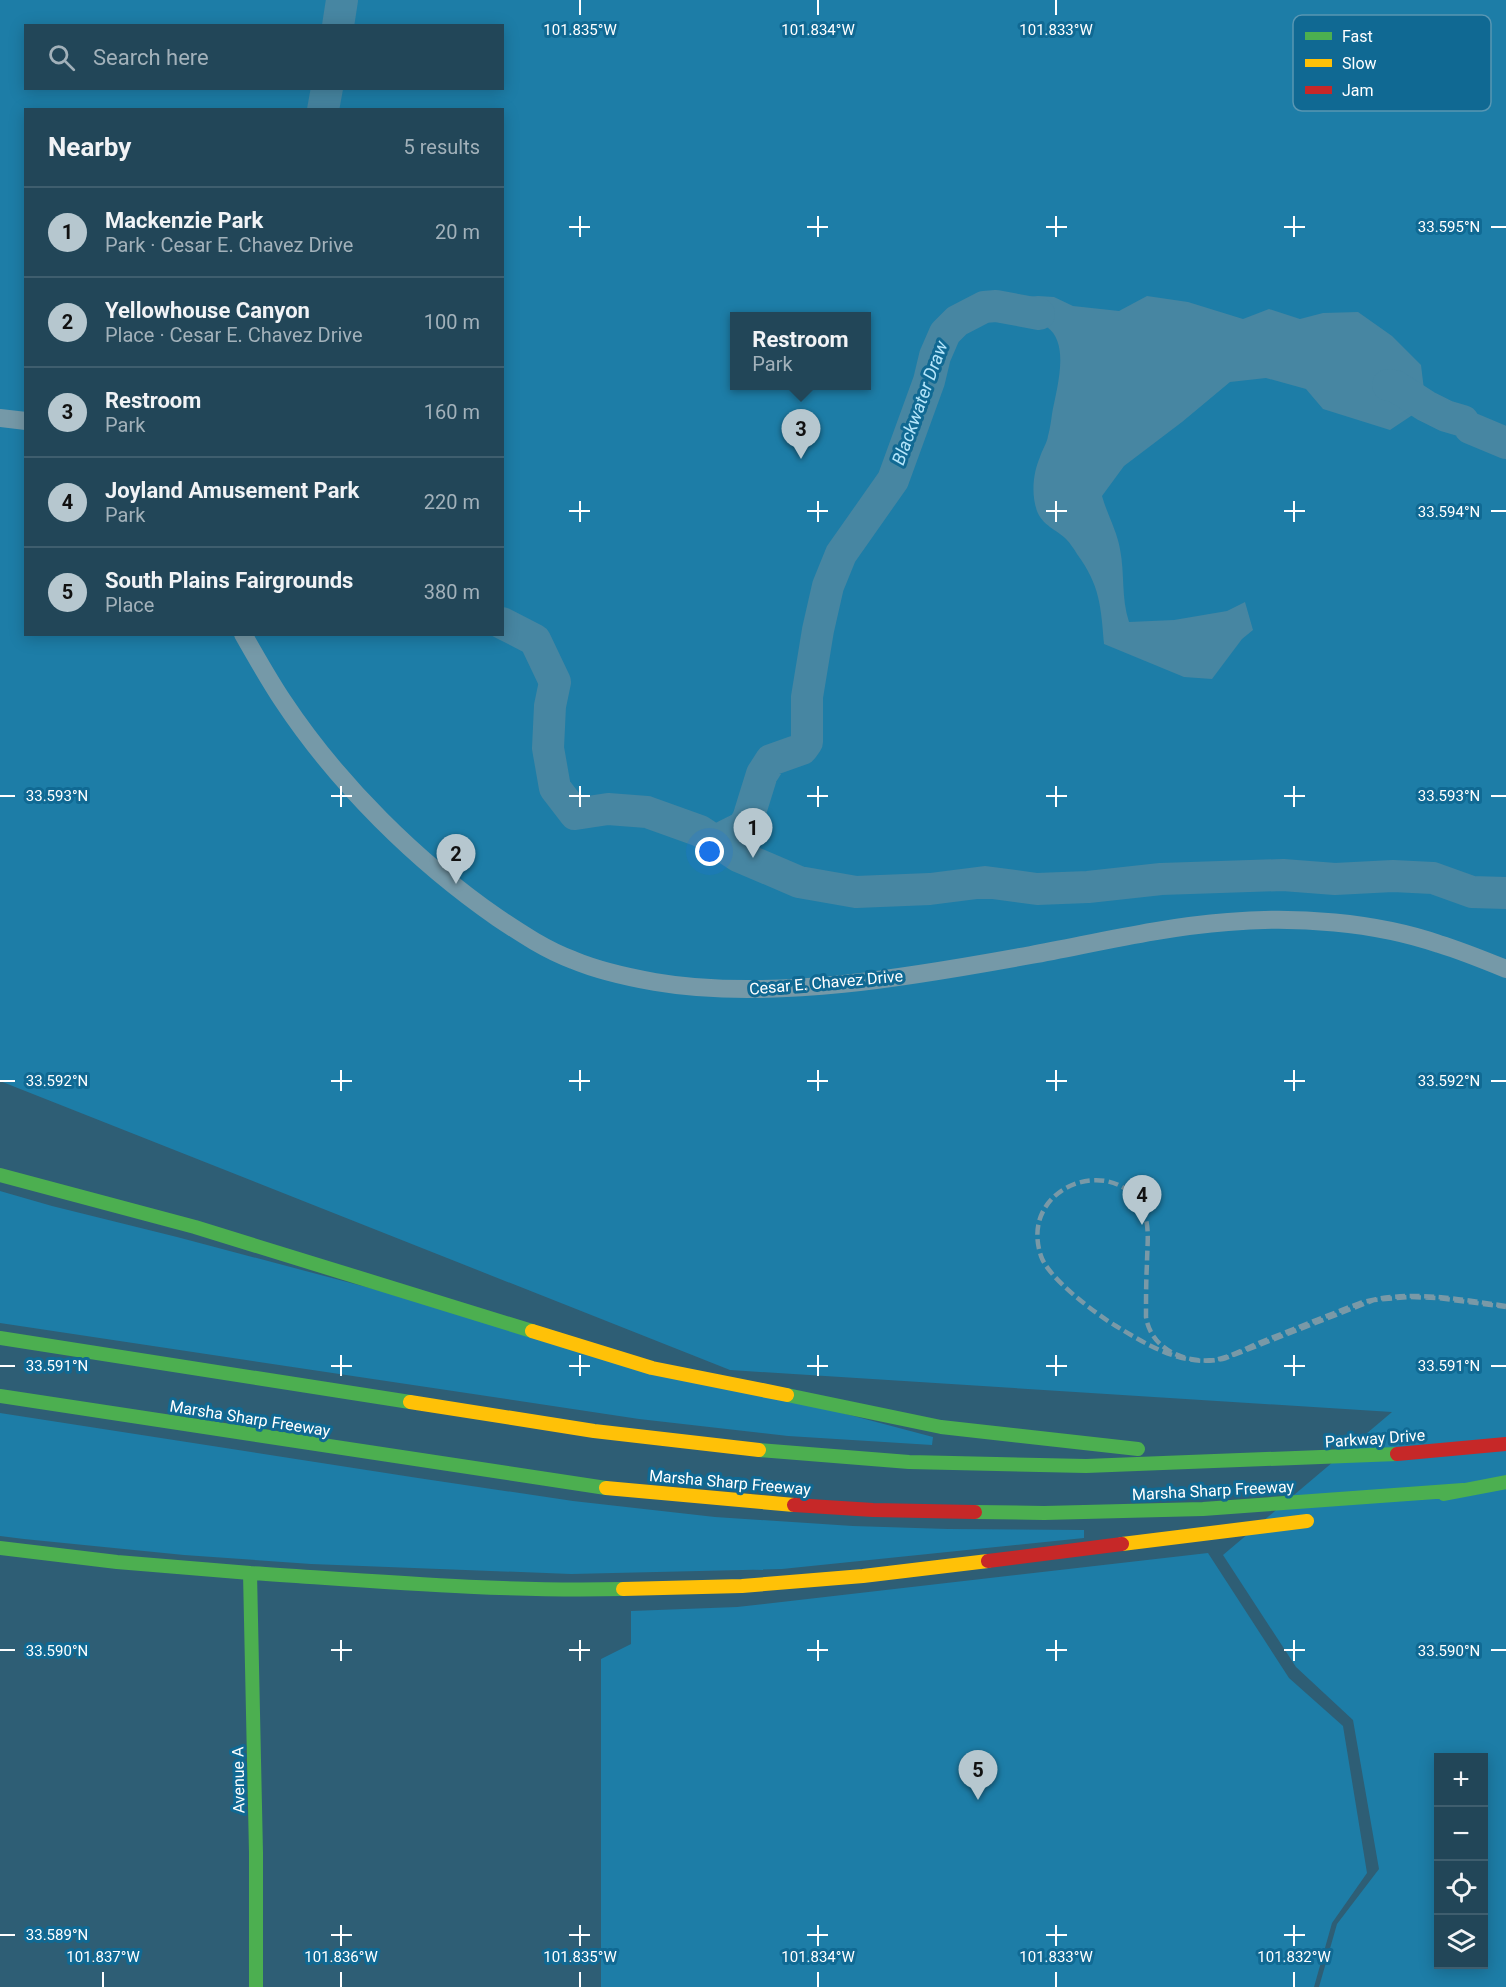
<!DOCTYPE html>
<html lang="en">
<head>
<meta charset="utf-8">
<style>
	body { margin:0; font-family:Roboto,sans-serif; background:#2e5061; color:#f1f3f6 }
	.controls { position:absolute; right:18px; bottom:18px; display:grid; overflow:hidden; border-radius:0px; box-shadow:0 3px 15px #0003 }
	.controls button { width:54px; height:54px; display:grid; place-items:center; padding:0; border:0; border-bottom:2px solid #3f5e6e; background:#224658; color:#f1f3f6; font:30px sans-serif }
	.you { position:absolute; left:710px; top:852px; width:21px; height:21px; margin:-15px; border:4px solid #fff; border-radius:50%; background:#1a73e8; box-shadow:0 0 0 9px #1a73e833 }
	.badge { display:grid; place-items:center; width:39px; height:39px; border-radius:50%; background:#b6c7cf; color:#111; font-size:20px; font-weight:700 }
	.pin { position:absolute; translate:-50% -50px; filter:drop-shadow(0 2px 3px #0008) }
	.pin::after { content:''; position:absolute; top:32px; width:21px; height:18px; background:inherit; clip-path:polygon(0 0,100% 0,50% 100%) }
	.popup { position:absolute; left:730px; top:312px; width:141px; height:78px; box-sizing:border-box; display:grid; place-content:center; border-radius:0px; background:#224658; filter:drop-shadow(0 2px 4px #0005); font-size:20px; white-space:nowrap; color:#a2b1ba }
	.popup b { font-size:22px; color:#f1f3f6 }
	.popup::after { content:''; position:absolute; left:50%; top:100%; margin-left:-12px; border:12px solid transparent; border-top-color:#224658 }
	.list { margin:0; padding:0; list-style:none }
	h2 { display:flex; justify-content:space-between; align-items:center; height:78px; margin:0; padding:0 24px; font-size:26px }
	h2 small { font-size:20px; font-weight:400; color:#a2b1ba }
	.list li { display:grid; grid-template-columns:39px 1fr auto; gap:18px; align-items:center; box-sizing:border-box; height:90px; padding:0 24px; border-top:2px solid #3f5e6e }
	.list b { display:block; font-size:22px; white-space:nowrap }
	.list p { margin:0; font-size:20px; white-space:nowrap; color:#a2b1ba }
	.list em { font-size:20px; font-style:normal; color:#a2b1ba }
	.icon { flex:none; width:33px; height:33px; fill:none; stroke:currentColor; stroke-width:2; stroke-linecap:round; stroke-linejoin:round }
	.map { position:relative; flex:none; width:1506px; height:1987px; overflow:hidden }
	.search { position:absolute; background:#224658; box-shadow:0 3px 15px #0003; left:24px; top:24px; width:480px; height:66px; display:flex; align-items:center; gap:15px; box-sizing:border-box; padding:0 21px; border-radius:0px; color:#a2b1ba; font-size:22px }
	.panel { position:absolute; background:#224658; box-shadow:0 3px 15px #0003; left:24px; top:108px; width:480px; height:528px; border-radius:0px }
	.map>svg:first-child { display:block }
</style>
</head>
<body>
<div class="map">
<svg width="1506" height="1987" viewBox="0 0 1506 1987">
	<rect width="100%" height="100%" fill="#2e5e75"/>
	<path fill="#1d7da7" fill-rule="evenodd" d="M0 0H1506V1987H1319L1337 1924 1379 1869 1353 1720 1296 1667 1223 1555 1392 1412 730 1370 0 1081ZM26 26H502V88H26ZM26 110H502V634H26ZM735 316H867V386H735ZM1438 1758H1484V1964H1438Z
		M0 1191 52 1206 177 1237 933 1437 932 1445 788 1436 639 1419 0 1323Z
		M0 1413 418 1478 573 1501 715 1517 853 1526 948 1529 1084 1530V1538L782 1569 571 1574 311 1564 184 1555 24 1539 0 1536Z
		M1208 1553 1289 1678 1343 1726 1367 1873 1332 1923 1314 1987H601V1659L631 1644V1611L737 1607Z"/>
	<path fill="#4786a2" d="M1038 296 1054 297 1073 306 1119 311 1147 296 1188 302 1243 319 1269 309 1300 319 1323 313 1358 312 1392 336 1421 365 1426 406 1390 430 1323 409 1306 389 1266 378 1230 382 1182 422 1124 466 1102 496C1107 514 1117 531 1120 549 1125 575 1121 597 1129 622L1174 620 1227 611 1245 602 1253 630 1242 639 1212 679 1184 677 1104 644C1101 607 1100 585 1077 554 1074 549 1070 543 1066 539 1057 530 1042 525 1037 511 1031 494 1033 473 1040 457 1042 450 1047 443 1048 436 1050 429 1051 421 1052 414 1056 390 1071 344 1047 327 1032 316 1013 314 996 306L1003 299Z"/>
	<g fill="none" stroke-linecap="round" stroke-linejoin="round">
		<path stroke="#4786a2" stroke-width="32" d="M338 26 342 0
			M323 110 327 88
			M1388 385 1395 386 1426 406 1446 416 1463 421
			M1470 428 1506 443
			M502 623 535 640 555 682 550 706 548 748 555 788 575 814 608 809 647 812 700 831 738 856 799 882 856 892 930 889 985 882 1037 889 1088 887 1161 879 1283 875 1335 879 1393 876 1433 878 1472 892 1506 893
			M724 847 725 836 743 827 748 819 762 774 771 760 802 749 807 742V697L818 630 828 586 841 554 893 480 929 381 935 356 945 333 957 321 984 307 996 306 1039 314"/>
		<path stroke="#7599a8" stroke-width="18" d="M0 418 26 421
			M243 634C256 657 269 680 283 701 338 784 417 862 498 918 522 934 546 950 573 960 599 971 627 977 655 982 771 1002 916 976 1031 955 1096 943 1161 927 1228 922 1295 916 1375 922 1439 944 1462 951 1484 960 1506 969"/>
		<path stroke="#4caf50" stroke-width="14" d="M0 1175 195 1227 532 1331
			M0 1338 410 1402
			M787 1395 941 1427 1138 1449
			M0 1396 606 1488
			M759 1450 909 1462 1086 1466 1397 1454
			M1444 1494 1506 1482
			M975 1512 1044 1513 1203 1509 1463 1490
			M0 1548 117 1562 250 1573 256 1853V1987
			M250 1573C374 1581 499 1592 623 1589"/>
		<path stroke="#ffc107" stroke-width="14" d="M532 1331 652 1368 787 1395
			M410 1402 594 1431 759 1450
			M606 1488 794 1505
			M1122 1544 1307 1521
			M623 1589 742 1586 863 1576 988 1561"/>
		<path stroke="#c62828" stroke-width="14" d="M1397 1454 1506 1444
			M794 1505 873 1510 975 1512
			M988 1561 1122 1544"/>
		<path stroke="#7999a7" stroke-width="4.5" stroke-dasharray="10 4.5" stroke-linecap="butt" d="M1506 1306C1458 1299 1407 1289 1360 1303 1326 1316 1294 1329 1261 1342 1246 1348 1229 1358 1213 1360 1184 1363 1151 1349 1146 1317 1146 1299 1146 1281 1147 1263 1147 1247 1150 1228 1144 1213 1119 1150 1017 1185 1041 1256 1048 1278 1096 1314 1116 1326 1149 1346 1186 1369 1226 1358L1374 1300 1408 1297 1438 1298 1506 1307"/>
	</g>
	<path fill="none" stroke="#fff" stroke-width="2" d="M580 0V15M818 0V15M1056 0V15M580 216V237M818 216V237M1056 216V237M1294 216V237M569 227H590M807 227H828M1046 227H1067M1284 227H1305M1491 227H1506M580 501V522M818 501V522M1056 501V522M1294 501V522M569 511H590M807 511H828M1046 511H1067M1284 511H1305M1491 511H1506M341 786V807M580 786V807M818 786V807M1056 786V807M1294 786V807M0 796H15M331 796H352M569 796H590M807 796H828M1046 796H1067M1284 796H1305M1491 796H1506M341 1070V1091M580 1070V1091M818 1070V1091M1056 1070V1091M1294 1070V1091M0 1081H15M331 1081H352M569 1081H590M807 1081H828M1046 1081H1067M1284 1081H1305M1491 1081H1506M341 1355V1376M580 1355V1376M818 1355V1376M1056 1355V1376M1294 1355V1376M0 1366H15M331 1366H352M569 1366H590M807 1366H828M1046 1366H1067M1284 1366H1305M1491 1366H1506M341 1640V1661M580 1640V1661M818 1640V1661M1056 1640V1661M1294 1640V1661M0 1650H15M331 1650H352M569 1650H590M807 1650H828M1046 1650H1067M1284 1650H1305M1491 1650H1506M341 1925V1946M580 1925V1946M818 1925V1946M1056 1925V1946M1294 1925V1946M0 1935H15M331 1935H352M569 1935H590M807 1935H828M1046 1935H1067M1284 1935H1305M103 1972V1987M341 1972V1987M580 1972V1987M818 1972V1987M1056 1972V1987M1294 1972V1987"/>
	<g text-anchor="middle" stroke-width="6" stroke-linejoin="round" paint-order="stroke">
		<g font-size="16" fill="#fff" stroke="#106993">
			<text transform="translate(826 982) rotate(-5)" y="6">Cesar E. Chavez Drive</text>
			<text transform="translate(250 1418) rotate(9)" y="6">Marsha Sharp Freeway</text>
			<text transform="translate(1375 1438) rotate(-4)" y="6">Parkway Drive</text>
			<text transform="translate(730 1482) rotate(5)" y="6">Marsha Sharp Freeway</text>
			<text transform="translate(1213 1490) rotate(-3)" y="6">Marsha Sharp Freeway</text>
			<text transform="translate(238 1780) rotate(-91)" y="6">Avenue A</text>
		</g>
		<g font-size="18" font-style="italic" fill="#b5e6fb" stroke="#106993">
			<text transform="translate(920 403) rotate(-70)" y="6">Blackwater Draw</text>
		</g>
	</g>
	<rect x="1293" y="15" width="198" height="96" rx="9" fill="#106993" stroke="#5896b3" stroke-width="1.5"/>
	<rect x="1305" y="32" width="27" height="8" fill="#4caf50"/>
	<rect x="1305" y="59" width="27" height="8" fill="#ffc107"/>
	<rect x="1305" y="86" width="27" height="8" fill="#c62828"/>
	<g font-size="16" fill="#fff">
		<text x="1342" y="42">Fast</text>
		<text x="1342" y="69">Slow</text>
		<text x="1342" y="96">Jam</text>
	</g>
	<g font-size="15" text-anchor="middle" fill="#fff" stroke="#106993" stroke-width="6" stroke-linejoin="round" paint-order="stroke">
		<text x="580" y="35">101.835°W</text>
		<text x="818" y="35">101.834°W</text>
		<text x="1056" y="35">101.833°W</text>
		<text x="1449" y="232">33.595°N</text>
		<text x="1449" y="517">33.594°N</text>
		<text x="57" y="801">33.593°N</text>
		<text x="1449" y="801">33.593°N</text>
		<text x="57" y="1086">33.592°N</text>
		<text x="1449" y="1086">33.592°N</text>
		<text x="57" y="1371">33.591°N</text>
		<text x="1449" y="1371">33.591°N</text>
		<text x="57" y="1656">33.590°N</text>
		<text x="1449" y="1656">33.590°N</text>
		<text x="57" y="1940">33.589°N</text>
		<text x="103" y="1962">101.837°W</text>
		<text x="341" y="1962">101.836°W</text>
		<text x="580" y="1962">101.835°W</text>
		<text x="818" y="1962">101.834°W</text>
		<text x="1056" y="1962">101.833°W</text>
		<text x="1294" y="1962">101.832°W</text>
	</g>
</svg>
<div class="controls">
<button>+</button>
<button>−</button>
<button><svg class="icon" aria-label="locate" viewBox="0 0 24 24"><circle cx="12" cy="12" r="6"/><path d="M12 2v4M12 18v4M2 12h4M18 12h4"/></svg></button>
<button><svg class="icon" aria-label="layers" viewBox="0 0 24 24"><path d="M12 4l9 5-9 5-9-5zM3 14l9 5 9-5"/></svg></button>
</div>
<div class="you"></div>
<div class="pin badge" style="left:753px;top:858px">1</div>
<div class="pin badge" style="left:456px;top:884px">2</div>
<div class="pin badge" style="left:801px;top:459px">3</div>
<div class="popup"><b>Restroom</b>Park</div>
<div class="pin badge" style="left:1142px;top:1225px">4</div>
<div class="pin badge" style="left:978px;top:1800px">5</div>
<div class="search"><svg class="icon" aria-label="search" viewBox="0 0 24 24"><circle cx="10" cy="10" r="6"/><path d="M15 15l6 6"/></svg>Search here</div>
<section class="panel">
<h2>Nearby<small>5 results</small></h2>
<ul class="list">
<li><span class="badge">1</span><div><b>Mackenzie Park</b><p>Park · Cesar E. Chavez Drive</p></div><em>20 m</em></li>
<li><span class="badge">2</span><div><b>Yellowhouse Canyon</b><p>Place · Cesar E. Chavez Drive</p></div><em>100 m</em></li>
<li><span class="badge">3</span><div><b>Restroom</b><p>Park</p></div><em>160 m</em></li>
<li><span class="badge">4</span><div><b>Joyland Amusement Park</b><p>Park</p></div><em>220 m</em></li>
<li><span class="badge">5</span><div><b>South Plains Fairgrounds</b><p>Place</p></div><em>380 m</em></li>
</ul>
</section>
</div>
</body>
</html>
